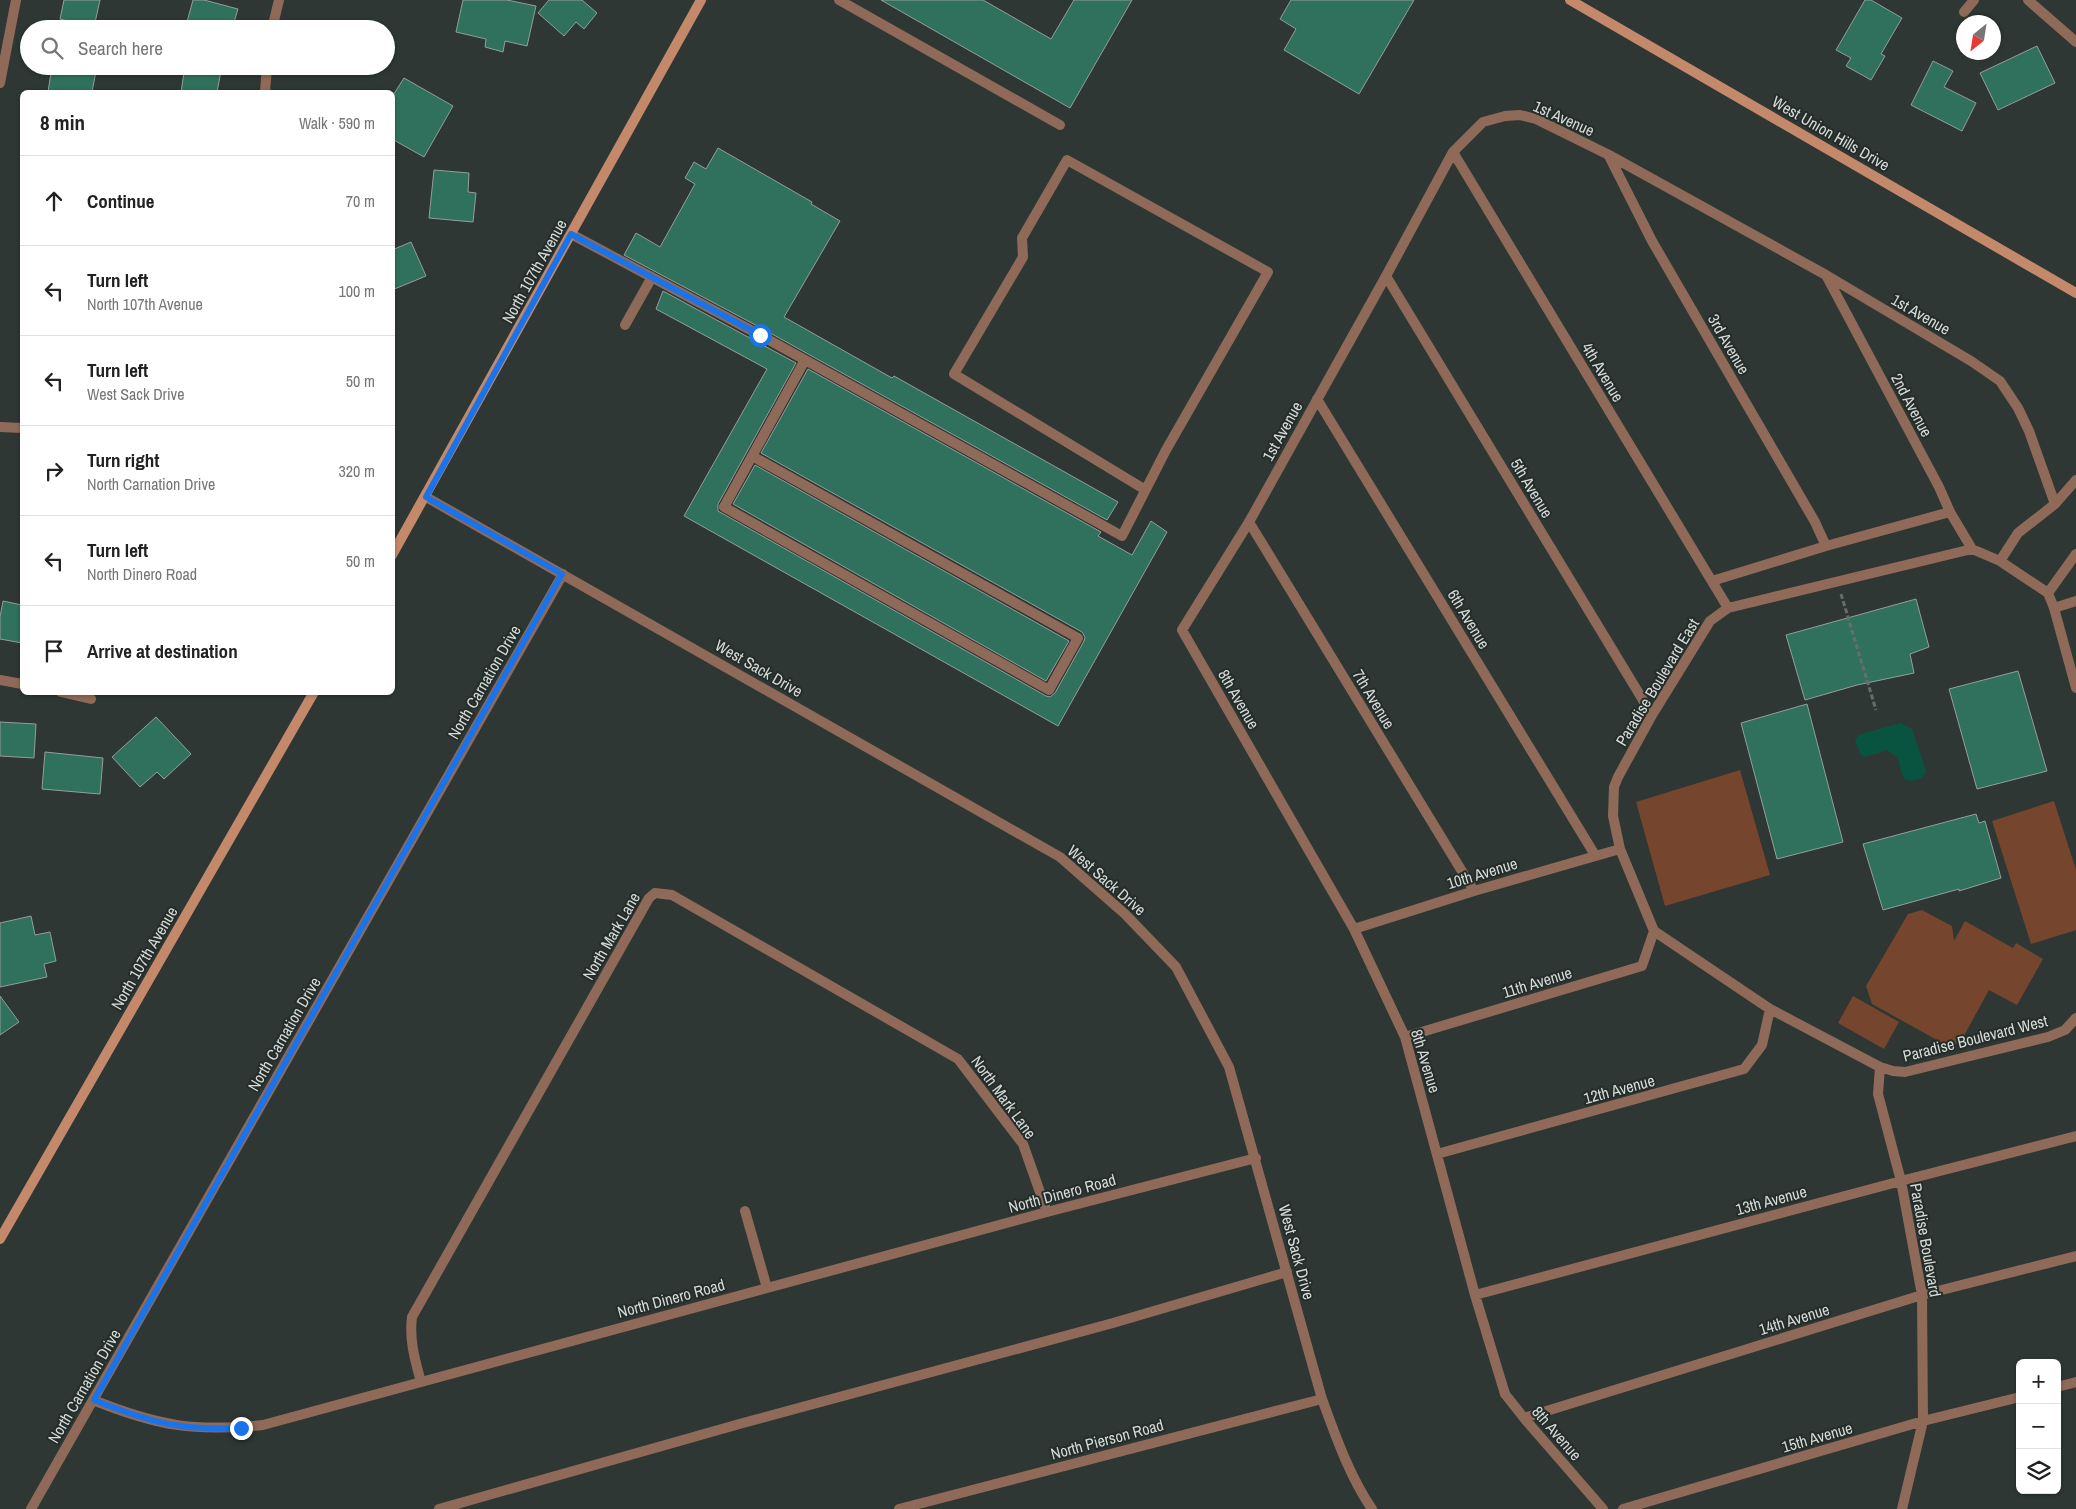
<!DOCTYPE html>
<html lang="en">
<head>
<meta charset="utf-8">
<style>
	body { margin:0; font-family:"Archivo Narrow",sans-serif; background:#f2f2f2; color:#222 }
	.controls { position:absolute; right:15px; bottom:15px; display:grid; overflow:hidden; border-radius:8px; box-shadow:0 1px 4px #0004 }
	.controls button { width:45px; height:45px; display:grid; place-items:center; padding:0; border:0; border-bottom:1px solid #e0e0e0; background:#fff; color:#222; font:25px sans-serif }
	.compass { position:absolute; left:1956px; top:15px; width:45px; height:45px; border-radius:50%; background:#fff; box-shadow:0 1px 4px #0004; rotate:210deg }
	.stop { position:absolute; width:15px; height:15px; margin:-11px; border:4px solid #1a73e8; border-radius:50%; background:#fff }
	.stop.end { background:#1a73e8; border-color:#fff; box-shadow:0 1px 5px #0008 }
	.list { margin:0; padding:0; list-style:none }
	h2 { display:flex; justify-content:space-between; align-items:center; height:65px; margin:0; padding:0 20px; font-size:21px }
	h2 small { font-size:16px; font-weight:400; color:#767676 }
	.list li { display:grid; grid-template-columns:32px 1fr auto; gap:15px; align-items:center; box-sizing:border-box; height:90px; padding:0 20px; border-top:1px solid #e0e0e0 }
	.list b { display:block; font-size:19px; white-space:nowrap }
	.list p { margin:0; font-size:16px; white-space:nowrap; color:#767676 }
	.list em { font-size:16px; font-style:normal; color:#767676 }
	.icon { flex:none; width:28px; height:28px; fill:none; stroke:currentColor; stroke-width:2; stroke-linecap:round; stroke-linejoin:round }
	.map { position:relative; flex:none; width:2076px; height:1509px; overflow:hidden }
	.search { position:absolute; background:#fff; box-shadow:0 1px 4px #0004; left:20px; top:20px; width:375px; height:55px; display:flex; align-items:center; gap:12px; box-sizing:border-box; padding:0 18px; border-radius:28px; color:#767676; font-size:19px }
	.panel { position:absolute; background:#fff; box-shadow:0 1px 4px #0004; left:20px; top:90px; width:375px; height:605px; border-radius:8px }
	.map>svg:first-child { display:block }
</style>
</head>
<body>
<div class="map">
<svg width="2076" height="1509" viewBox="0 0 2076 1509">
	<rect width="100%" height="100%" fill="#2e3733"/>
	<path fill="#75452d" d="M1740 770 1770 875 1665 906 1636 802Z
		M2054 801 2076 870V930L2031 944 1992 821Z
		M1922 910 1952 926 1954 941 1965 921 2013 948 2016 943 2043 959 2017 1005 1989 990 1960 1043 1946 1045 1872 1004 1866 986 1908 914Z
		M1853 996 1899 1022 1884 1049 1838 1023Z"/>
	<path fill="#095441" d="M1900 723 1912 729 1926 771 1922 778 1910 781 1904 779 1897 757 1887 750 1866 757 1861 755 1855 741 1858 735Z"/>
	<path fill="#2f715d" stroke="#949e9a" d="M64 0H100L94 27 60 19Z
		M193 0H204L238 9 232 29H185Z
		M463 0H507L536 6 527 46 505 41 503 52 485 47 486 39 456 32Z
		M549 0H582L597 13 584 29 576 22 564 36 538 13Z
		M881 0H983L1051 39 1074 0H1132L1070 108Z
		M1291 0H1414L1359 94 1284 50 1296 29 1280 19Z
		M1865 0H1871L1902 18 1881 54 1885 56 1871 80 1846 66 1851 58 1836 50Z
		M2037 46 2055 83 1998 110 1980 73Z
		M1933 61 1953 71 1944 87 1976 103 1962 131 1911 105Z
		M52 66H97L92 92H48Z
		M185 66H222L217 92H181Z
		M404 78 453 106 424 157 392 139V97Z
		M718 148 812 202 811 204 840 221 784 317 892 378 894 376 1118 502 1107 520 763 329 624 255 636 233 660 247 695 184 685 178 694 162 706 169Z
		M434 170 469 173 468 192 476 193 473 222 429 218Z
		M411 242 426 276 392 290V250Z
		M663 291 796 363 718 504V511L1046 696 1050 697 1055 693 1084 641 1085 637 1082 632 761 453 808 369 1101 532 1098 536 1132 555 1151 521 1167 532 1058 726 684 516 767 369 656 309Z
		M755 465 1069 641 1046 681 733 504Z
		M1916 599 1929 647 1910 654 1914 673 1857 685 1805 700 1786 635Z
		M3 601 22 605V643L0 639V617Z
		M2018 671 2047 771 1977 789 1949 689Z
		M1807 704 1843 842 1777 859 1741 723Z
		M156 717 191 754 164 779 157 772 140 787 112 757Z
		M0 722 36 724 34 758 0 756Z
		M45 752 103 758 100 794 42 789Z
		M1976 814 1979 823 1985 821 2001 878 1959 891V889L1883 910 1863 844Z
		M31 916 35 935 50 932 56 961 44 964 47 977 0 987V923Z
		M0 996 19 1022 0 1035Z"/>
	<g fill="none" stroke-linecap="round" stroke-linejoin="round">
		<path stroke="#666e6a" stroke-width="3" stroke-dasharray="5 2.5" stroke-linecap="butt" d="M1841 594 1876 710"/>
		<path stroke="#906a58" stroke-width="10" d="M839 0 1060 125
			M1453 152 1728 608
			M1609 156 1652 241 1815 522 1826 546
			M571 234 760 335 1122 536 1166 450 1268 272 1067 160 1022 238 1023 257 954 374 1144 489
			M1386 276 1652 715
			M1827 277 1939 487 1950 512 1972 549
			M625 325 652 277
			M1317 399 1595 855
			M752 456 1078 638 1049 690 724 507 805 360
			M1249 522 1474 891
			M2000 561 2018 533 2055 504 2076 480
			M1712 581 1826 546 1950 512
			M2048 593 2076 554
			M2054 608 2076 601
			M2076 688 2054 608 2048 593 2000 561 1972 549 1728 608 1710 621 1652 715 1618 777 1614 787 1613 816 1620 849 1654 931 1770 1009 1880 1067 1893 1071 1905 1072 2048 1037 2065 1030 2076 1018
			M1354 929 1474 891 1620 849
			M1405 1037 1642 966 1654 931
			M1880 1067 1878 1094 1901 1181 1922 1295 1923 1421 1902 1509
			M1437 1154 1744 1069 1762 1045 1770 1009
			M1475 1295 1901 1181 2076 1136
			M2057 1387 2076 1382
			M1524 1418 1922 1295 2076 1256
			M439 1509 743 1423 1113 1323 1287 1272
			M1603 1509 1524 1418 1505 1394 1475 1295 1405 1037 1354 929 1182 630 1249 522 1386 276 1453 152 1483 122 1505 116 1520 115 1536 119 1609 155 1826 275 1971 361 2000 381 2018 408 2029 431 2055 504
			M1623 1509 1923 1421 2020 1397"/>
		<path stroke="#906a58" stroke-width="10" d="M2028 0 2076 42
			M1964 12 1974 0
			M272 29 279 0
			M0 83 16 0
			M265 92 267 66
			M0 427 22 428
			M426 497 1060 857 1125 914 1176 967 1229 1067 1322 1399C1336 1437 1349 1475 1372 1509
			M0 680 22 684
			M61 692 91 699
			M745 1211 767 1288
			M421 1382C415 1360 409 1340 412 1317L649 898 655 893 672 895 958 1059 1023 1144 1047 1212
			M93 1400C158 1426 194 1432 263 1425L1047 1212 1256 1158
			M31 1509 563 574
			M899 1509 1322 1399"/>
		<path stroke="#c4886b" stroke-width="10" d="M1570 0 2076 293
			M392 555 701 0
			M0 1239 314 692"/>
	</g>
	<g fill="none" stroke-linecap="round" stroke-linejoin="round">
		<path stroke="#1a73e8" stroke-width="6" d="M241 1428C181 1431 149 1422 94 1400L562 574 426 497 571 234 760 335"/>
	</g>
	<g text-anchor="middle" stroke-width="4" stroke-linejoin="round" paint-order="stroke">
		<g font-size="16" fill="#d6dbd9" stroke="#242d29">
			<text transform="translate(1564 118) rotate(24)" y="6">1st Avenue</text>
			<text transform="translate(1831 133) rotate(30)" y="6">West Union Hills Drive</text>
			<text transform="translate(534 271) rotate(-61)" y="6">North 107th Avenue</text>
			<text transform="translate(1921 314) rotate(30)" y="6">1st Avenue</text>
			<text transform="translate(1729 344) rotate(60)" y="6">3rd Avenue</text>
			<text transform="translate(1603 372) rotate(59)" y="6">4th Avenue</text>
			<text transform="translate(1912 405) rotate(62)" y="6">2nd Avenue</text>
			<text transform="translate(1282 431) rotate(-61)" y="6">1st Avenue</text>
			<text transform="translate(1532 488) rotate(59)" y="6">5th Avenue</text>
			<text transform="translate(1469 619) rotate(59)" y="6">6th Avenue</text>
			<text transform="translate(759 668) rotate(30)" y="6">West Sack Drive</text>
			<text transform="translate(484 682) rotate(-60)" y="6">North Carnation Drive</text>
			<text transform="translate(1657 682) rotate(-59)" y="6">Paradise Boulevard East</text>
			<text transform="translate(1239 699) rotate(60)" y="6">8th Avenue</text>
			<text transform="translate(1374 699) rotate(59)" y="6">7th Avenue</text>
			<text transform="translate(1482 873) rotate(-17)" y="6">10th Avenue</text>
			<text transform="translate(1107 880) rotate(41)" y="6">West Sack Drive</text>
			<text transform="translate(611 936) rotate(-60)" y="6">North Mark Lane</text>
			<text transform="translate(144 958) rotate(-60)" y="6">North 107th Avenue</text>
			<text transform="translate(1537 982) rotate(-17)" y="6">11th Avenue</text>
			<text transform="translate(284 1034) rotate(-60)" y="6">North Carnation Drive</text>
			<text transform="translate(1975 1038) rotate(-14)" y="6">Paradise Boulevard West</text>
			<text transform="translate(1426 1061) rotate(73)" y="6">8th Avenue</text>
			<text transform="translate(1619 1089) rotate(-15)" y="6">12th Avenue</text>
			<text transform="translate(1004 1097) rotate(54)" y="6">North Mark Lane</text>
			<text transform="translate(1062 1193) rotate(-15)" y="6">North Dinero Road</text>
			<text transform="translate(1771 1200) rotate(-15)" y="6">13th Avenue</text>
			<text transform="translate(1926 1240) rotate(80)" y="6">Paradise Boulevard</text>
			<text transform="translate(1297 1252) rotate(75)" y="6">West Sack Drive</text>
			<text transform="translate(671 1298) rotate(-15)" y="6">North Dinero Road</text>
			<text transform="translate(1794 1319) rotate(-17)" y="6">14th Avenue</text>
			<text transform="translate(84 1386) rotate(-60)" y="6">North Carnation Drive</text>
			<text transform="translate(1557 1433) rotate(49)" y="6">8th Avenue</text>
			<text transform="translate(1817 1437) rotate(-16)" y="6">15th Avenue</text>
			<text transform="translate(1107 1439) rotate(-15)" y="6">North Pierson Road</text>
		</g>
	</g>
</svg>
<div class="controls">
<button>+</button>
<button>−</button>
<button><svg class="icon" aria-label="layers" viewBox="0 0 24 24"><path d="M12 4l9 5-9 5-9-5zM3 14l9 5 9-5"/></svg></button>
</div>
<svg class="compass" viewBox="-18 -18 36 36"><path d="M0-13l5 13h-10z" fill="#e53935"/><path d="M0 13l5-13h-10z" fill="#767676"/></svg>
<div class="stop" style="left:760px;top:335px"></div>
<div class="stop end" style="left:241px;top:1428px"></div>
<div class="search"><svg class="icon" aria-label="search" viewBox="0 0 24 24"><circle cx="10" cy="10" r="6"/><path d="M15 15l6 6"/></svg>Search here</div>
<section class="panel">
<h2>8 min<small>Walk · 590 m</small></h2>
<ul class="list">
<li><svg class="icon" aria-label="ahead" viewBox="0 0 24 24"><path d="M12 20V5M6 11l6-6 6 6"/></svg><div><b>Continue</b></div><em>70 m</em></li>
<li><svg class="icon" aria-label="left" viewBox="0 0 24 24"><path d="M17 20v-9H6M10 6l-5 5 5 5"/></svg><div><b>Turn left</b><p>North 107th Avenue</p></div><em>100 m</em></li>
<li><svg class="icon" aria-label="left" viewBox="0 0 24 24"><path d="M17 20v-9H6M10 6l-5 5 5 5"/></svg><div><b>Turn left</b><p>West Sack Drive</p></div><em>50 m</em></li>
<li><svg class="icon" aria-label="right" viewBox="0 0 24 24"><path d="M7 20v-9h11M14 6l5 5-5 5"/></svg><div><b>Turn right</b><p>North Carnation Drive</p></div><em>320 m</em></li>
<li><svg class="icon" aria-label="left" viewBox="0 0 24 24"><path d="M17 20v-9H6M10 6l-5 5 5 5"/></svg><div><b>Turn left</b><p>North Dinero Road</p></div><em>50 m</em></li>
<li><svg class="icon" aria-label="arrive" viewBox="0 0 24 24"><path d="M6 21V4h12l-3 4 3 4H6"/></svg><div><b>Arrive at destination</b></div></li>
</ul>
</section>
</div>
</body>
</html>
